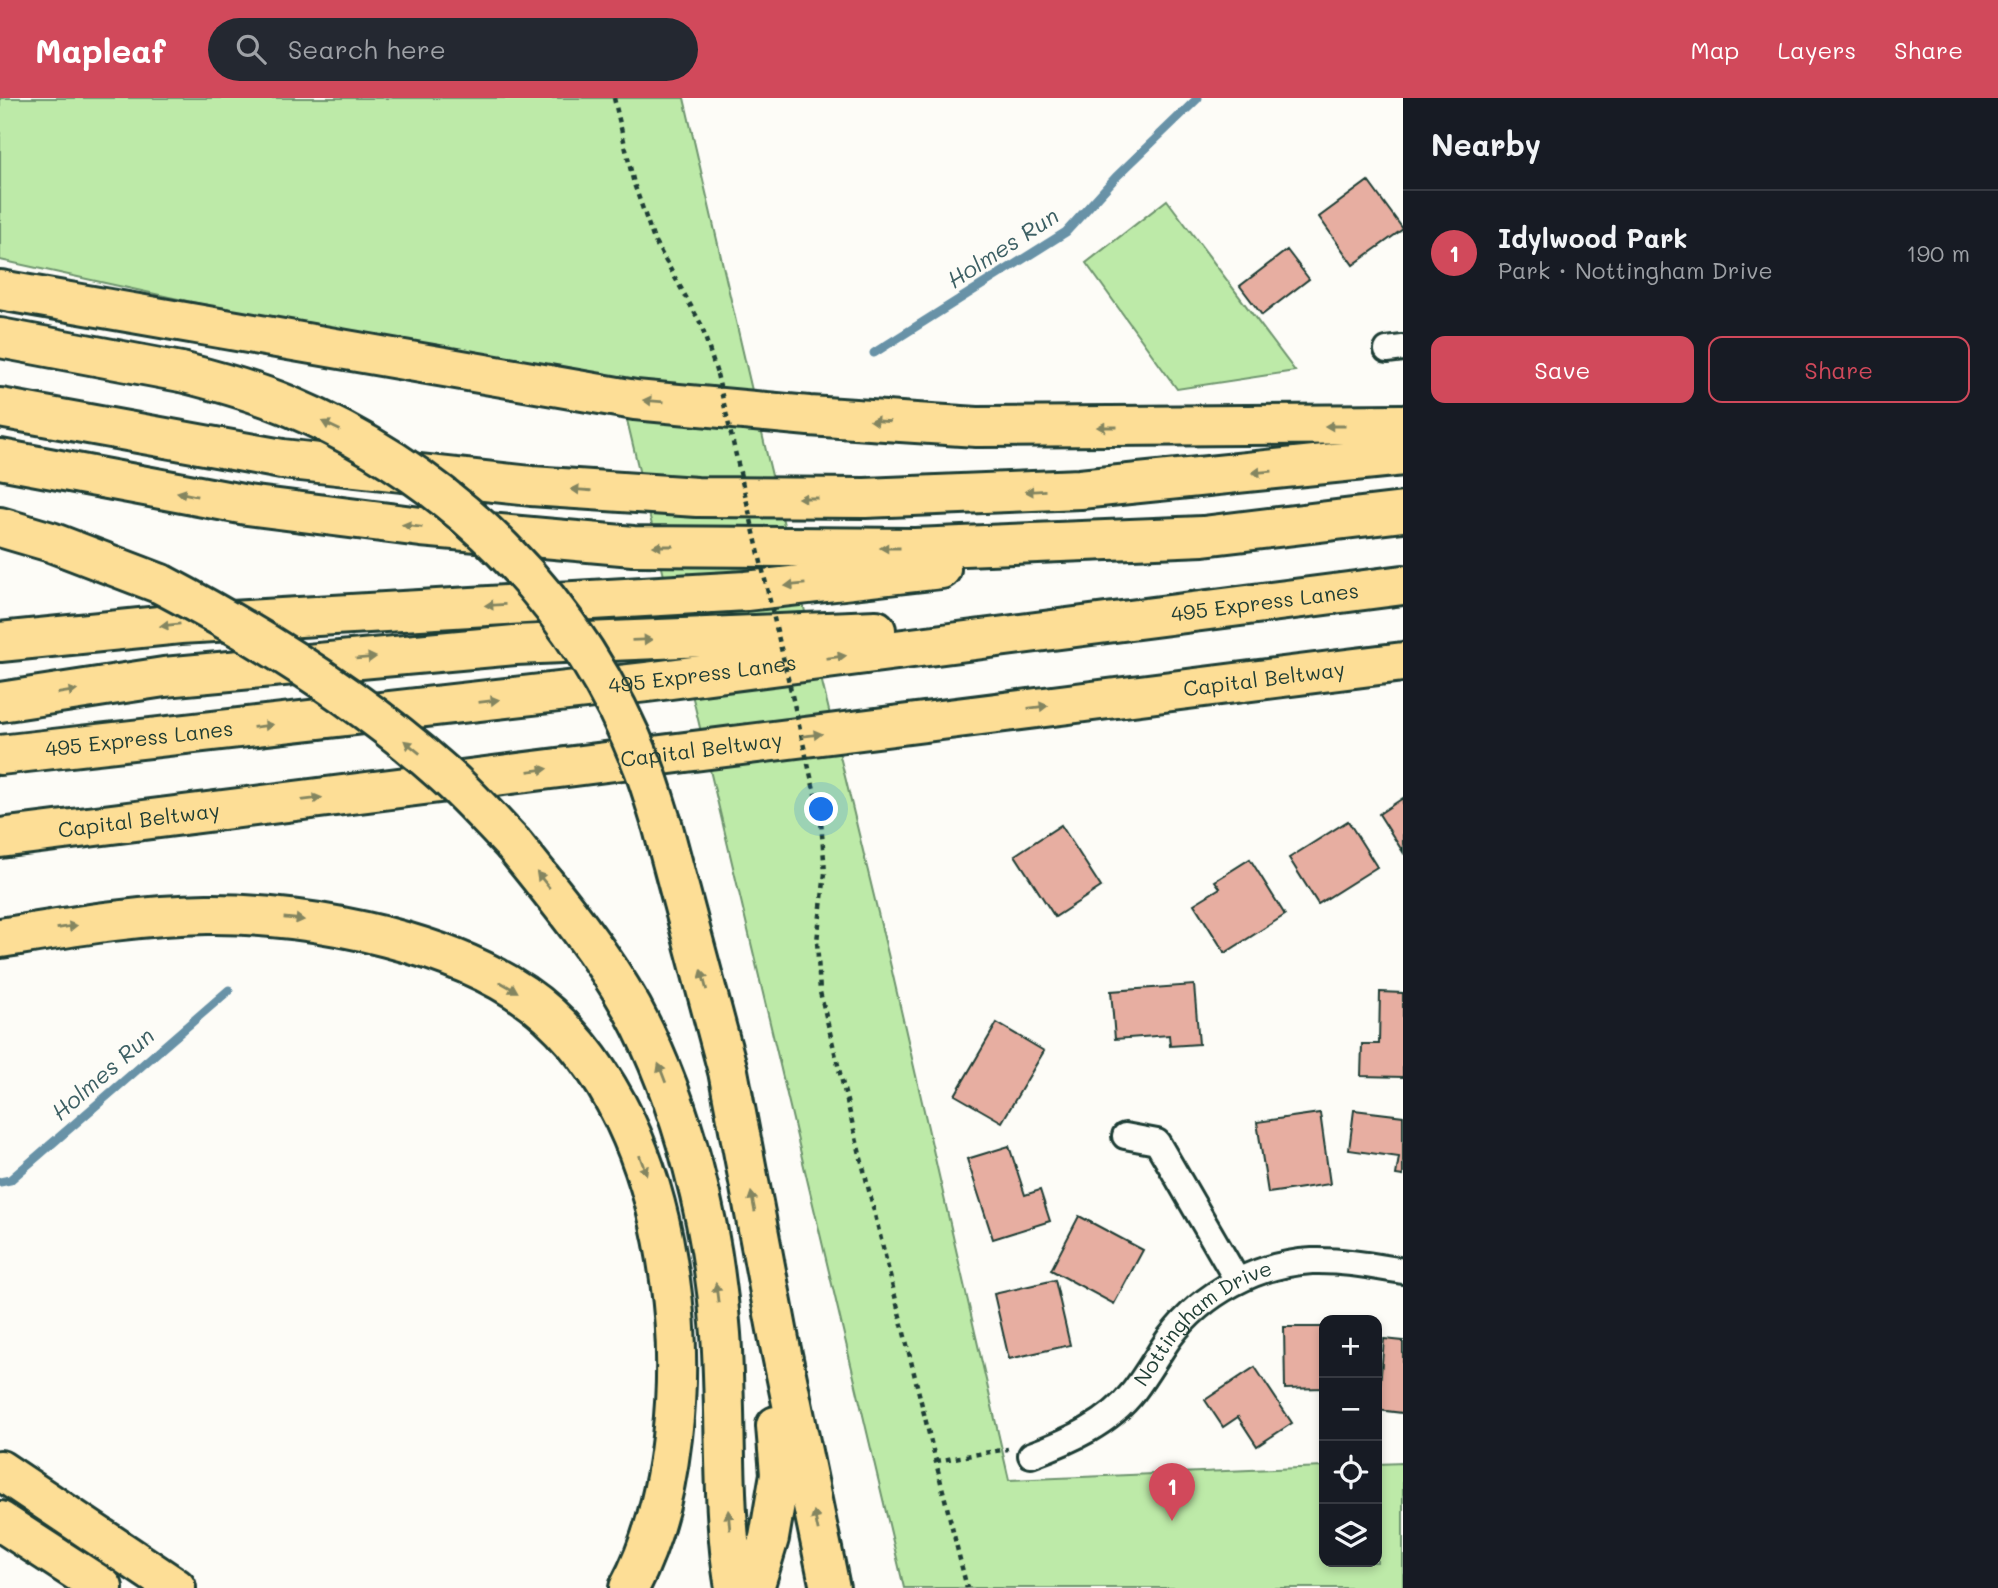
<!DOCTYPE html>
<html lang="en">
<head>
<meta charset="utf-8">
<style>
	body { margin:0; font-family:Mali,sans-serif; background:#242831; color:#f1f3f6 }
	.controls { position:absolute; right:21px; bottom:21px; display:grid; overflow:hidden; border-radius:14px; box-shadow:0 4px 10px #0003 }
	.controls button { width:63px; height:63px; display:grid; place-items:center; padding:0; border:0; border-bottom:2px solid #363941; background:#171b24; color:#f1f3f6; font:35px sans-serif }
	.you { position:absolute; left:822px; top:712px; width:24px; height:24px; margin:-18px; border:5px solid #fff; border-radius:50%; background:#1a73e8; box-shadow:0 0 0 10px #1a73e833 }
	.badge { display:grid; place-items:center; width:46px; height:46px; border-radius:50%; background:#d1495b; color:#fff; font-size:23px; font-weight:700 }
	.pin { position:absolute; translate:-50% -58px; filter:drop-shadow(0 2px 4px #0008) }
	.pin::after { content:''; position:absolute; top:37px; width:24px; height:21px; background:inherit; clip-path:polygon(0 0,100% 0,50% 100%) }
	.list { margin:0; padding:0; list-style:none }
	h2 { display:flex; justify-content:space-between; align-items:center; height:91px; margin:0; padding:0 28px; font-size:30px }
	h2 small { font-size:23px; font-weight:400; color:#9ea1a6 }
	.list li { display:grid; grid-template-columns:46px 1fr auto; gap:21px; align-items:center; box-sizing:border-box; height:126px; padding:0 28px; border-top:2px solid #363941 }
	.list b { display:block; font-size:26px; white-space:nowrap }
	.list p { margin:0; font-size:23px; white-space:nowrap; color:#9ea1a6 }
	.list em { font-size:23px; font-style:normal; color:#9ea1a6 }
	.actions { display:flex; gap:14px; padding:21px 28px }
	.actions a { flex:1; padding:16px 0; border:2px solid #d1495b; border-radius:14px; text-align:center; font-size:24px; color:#d1495b }
	.actions .main { background:#d1495b; color:#fff }
	.icon { flex:none; width:38px; height:38px; fill:none; stroke:currentColor; stroke-width:2; stroke-linecap:round; stroke-linejoin:round }
	.map { position:relative; flex:none; width:1403px; height:1490px; overflow:hidden }
	header { display:flex; align-items:center; gap:42px; box-sizing:border-box; height:98px; padding:0 35px; background:#d1495b; color:#fff }
	header strong { font-size:33px }
	nav { display:flex; gap:38px; margin-inline-start:auto; font-size:24px }
	.search { width:490px; height:63px; background:#242831; display:flex; align-items:center; gap:18px; box-sizing:border-box; padding:0 24px; border-radius:38px; color:#9ea1a6; font-size:26px }
	main { display:flex }
	aside { flex:1; background:#171b24 }
	.map>svg:first-child { display:block }
</style>
</head>
<body>
<header>
<strong>Mapleaf</strong>
<div class="search"><svg class="icon" aria-label="search" viewBox="0 0 24 24"><circle cx="10" cy="10" r="6"/><path d="M15 15l6 6"/></svg>Search here</div>
<nav><a>Map</a><a>Layers</a><a>Share</a></nav>
</header>
<main>
<div class="map">
<svg width="1403" height="1490" viewBox="0 0 1403 1490">
	<rect width="100%" height="100%" fill="#fdfcf7"/>
	<filter id="ink" filterUnits="userSpaceOnUse"><feTurbulence type="fractalNoise" baseFrequency=".0143" numOctaves="2"/><feDisplacementMap in="SourceGraphic" scale="14" xChannelSelector="R" yChannelSelector="G"/><feConvolveMatrix kernelMatrix="1 2 1 2 8 2 1 2 1" color-interpolation-filters="sRGB"/></filter>
	<g filter="url(#ink)">
		<path fill="#bdeaa8" stroke="#6e946e" stroke-width="2" d="M0 0H684L767 357 888 856 1009 1382 1324 1369V1464H1377V1366L1403 1365V1490H904L618 284 543 281 0 162Z
			M1167 102 1295 273 1177 291 1086 165Z"/>
		<g fill="none" stroke-linecap="round" stroke-linejoin="round">
			<path stroke="#6792a7" stroke-width="9" d="M874 255 1066 134 1116 79 1198 0
				M0 1084 10 1082 229 892"/>
		</g>
		<path fill="#e7aea1" stroke="#1f3d34" stroke-width="2" d="M1368 83 1403 131 1353 167 1319 119Z
			M1287 152 1309 181 1262 217 1240 188Z
			M1403 700V754L1379 716Z
			M1348 723 1377 769 1318 806 1289 760Z
			M1061 727 1101 789 1055 819 1015 757Z
			M1250 761 1285 817 1225 855 1194 806 1220 790 1215 783Z
			M1194 887 1199 946 1170 948 1169 937 1115 941 1111 893Z
			M1380 894 1403 895V979L1361 978 1362 946H1379Z
			M997 925 1044 953 1002 1024 955 997Z
			M1354 1012 1403 1018V1078L1396 1077 1399 1059 1349 1052Z
			M1320 1015 1330 1086 1268 1095 1257 1024Z
			M1009 1048 1025 1097 1040 1092 1050 1123 993 1141 967 1061Z
			M1079 1118 1143 1152 1114 1206 1051 1172Z
			M1055 1182 1070 1247 1009 1261 994 1196Z
			M1284 1229H1324V1290L1285 1291Z
			M1384 1241 1403 1243V1315L1378 1312Z
			M1255 1269 1292 1325 1257 1348 1238 1319 1223 1329 1205 1302Z"/>
		<g fill="none" stroke-linecap="round" stroke-linejoin="round">
			<defs>
				<g id="street">
					<path d="M1387 252 1403 250"/>
					<path d="M1125 1038 1157 1044 1237 1182"/>
					<path id="s1" d="M1031 1357C1069 1343 1109 1326 1134 1293 1147 1276 1158 1256 1170 1239 1203 1195 1257 1166 1312 1163 1343 1162 1373 1168 1403 1173"/>
				</g>
				<g id="highway">
					<path d="M0 192 635 302 809 318 977 329 1403 326"/>
					<path d="M0 240 181 274"/>
					<path d="M0 310 282 361 531 388 697 399 865 400 1080 391 1403 358"/>
					<path d="M0 361 247 407 421 429 633 448 915 450 1203 438 1403 414"/>
					<path d="M0 429 51 444 161 486"/>
					<path d="M0 544 180 526 746 493 941 471"/>
					<path d="M0 604 164 579 515 547 876 532"/>
					<path id="s2" d="M0 657 647 584 1403 487"/>
					<path d="M662 726 728 973 779 1242 830 1490"/>
					<path id="s3" d="M0 740 1403 564"/>
					<path d="M514 747C556 799 599 851 632 910 683 1004 714 1130 721 1236 727 1320 721 1406 735 1490"/>
					<path d="M0 840C69 829 137 817 207 816 310 815 471 845 549 917 622 984 657 1085 670 1182 684 1277 675 1404 629 1490"/>
					<path d="M0 1372 176 1490"/>
					<path d="M0 1423 103 1490"/>
					<path d="M754 1490 769 1440 780 1376 776 1328"/>
				</g>
			</defs>
			<use href="#street" stroke="#1f3d34" stroke-width="30"/>
			<use href="#highway" stroke="#1f3d34" stroke-width="44"/>
			<path stroke="#1f3d34" stroke-width="4.5" stroke-dasharray="5 5" stroke-linecap="butt" d="M614 0 634 86 654 142 701 226 717 276
				M815 696 821 723 825 775 817 843 820 894 967 1490
				M936 1363 1008 1351"/>
			<use href="#street" stroke="#fdfcf7" stroke-width="24"/>
			<use href="#highway" stroke="#fdde96" stroke-width="38"/>
			<defs>
				<path id="highway-bridge" d="M181 274C217 283 253 293 287 307 453 377 579 503 644 671 651 689 656 708 662 726
					M161 486C262 539 358 599 443 675 468 697 491 723 514 747"/>
			</defs>
			<use href="#highway-bridge" stroke="#1f3d34" stroke-width="44" stroke-linecap="butt"/>
			<path stroke="#1f3d34" stroke-width="4.5" stroke-dasharray="5 5" stroke-linecap="butt" d="M717 276 815 696"/>
			<use href="#highway-bridge" stroke="#fdde96" stroke-width="38"/>
		</g>
		<defs><path id="oneway-solid" d="M-6-.8H1V-3.2L6.5 0L1 3.2V.8H-6Z" transform="scale(1.75)"/></defs>
		<g fill="#838560">
			<use href="#oneway-solid" transform="translate(653 303) rotate(-175)"/>
			<use href="#oneway-solid" transform="translate(880 323) rotate(-176)"/>
			<use href="#oneway-solid" transform="translate(331 328) rotate(-154)"/>
			<use href="#oneway-solid" transform="translate(1335 328) rotate(180)"/>
			<use href="#oneway-solid" transform="translate(1107 329) rotate(180)"/>
			<use href="#oneway-solid" transform="translate(1262 374) rotate(175)"/>
			<use href="#oneway-solid" transform="translate(581 392) rotate(-176)"/>
			<use href="#oneway-solid" transform="translate(1035 393) rotate(177)"/>
			<use href="#oneway-solid" transform="translate(187 396) rotate(-169)"/>
			<use href="#oneway-solid" transform="translate(808 400) rotate(-180)"/>
			<use href="#oneway-solid" transform="translate(412 428) rotate(-173)"/>
			<use href="#oneway-solid" transform="translate(663 448) rotate(-180)"/>
			<use href="#oneway-solid" transform="translate(890 450) rotate(-180)"/>
			<use href="#oneway-solid" transform="translate(795 487) rotate(174)"/>
			<use href="#oneway-solid" transform="translate(495 507) rotate(177)"/>
			<use href="#oneway-solid" transform="translate(170 527) rotate(174)"/>
			<use href="#oneway-solid" transform="translate(642 542) rotate(-2)"/>
			<use href="#oneway-solid" transform="translate(836 559) rotate(-7)"/>
			<use href="#oneway-solid" transform="translate(366 560) rotate(-5)"/>
			<use href="#oneway-solid" transform="translate(67 594) rotate(-9)"/>
			<use href="#oneway-solid" transform="translate(489 603) rotate(-7)"/>
			<use href="#oneway-solid" transform="translate(1038 609) rotate(-7)"/>
			<use href="#oneway-solid" transform="translate(263 628) rotate(-7)"/>
			<use href="#oneway-solid" transform="translate(812 637) rotate(-7)"/>
			<use href="#oneway-solid" transform="translate(412 649) rotate(-141)"/>
			<use href="#oneway-solid" transform="translate(538 672) rotate(-7)"/>
			<use href="#oneway-solid" transform="translate(312 701) rotate(-7)"/>
			<use href="#oneway-solid" transform="translate(543 782) rotate(-129)"/>
			<use href="#oneway-solid" transform="translate(294 821) rotate(6)"/>
			<use href="#oneway-solid" transform="translate(67 829) rotate(-9)"/>
			<use href="#oneway-solid" transform="translate(704 882) rotate(-105)"/>
			<use href="#oneway-solid" transform="translate(509 889) rotate(30)"/>
			<use href="#oneway-solid" transform="translate(662 975) rotate(-111)"/>
			<use href="#oneway-solid" transform="translate(643 1067) rotate(70)"/>
			<use href="#oneway-solid" transform="translate(753 1104) rotate(-101)"/>
			<use href="#oneway-solid" transform="translate(717 1195) rotate(-97)"/>
			<use href="#oneway-solid" transform="translate(729 1422) rotate(-95)"/>
			<use href="#oneway-solid" transform="translate(816 1423) rotate(-102)"/>
		</g>
	</g>
	<g text-anchor="middle" stroke-width="5" stroke-linejoin="round" paint-order="stroke">
		<g font-size="21" fill="#1f3d34" stroke="#fdfcf7">
			<text dy="7" stroke="none"><textPath href="#s2" startOffset="1274">495 Express Lanes</textPath></text>
			<text dy="7" stroke="none"><textPath href="#s2" startOffset="707">495 Express Lanes</textPath></text>
			<text dy="7" stroke="none"><textPath href="#s3" startOffset="1274">Capital Beltway</textPath></text>
			<text dy="7" stroke="none"><textPath href="#s2" startOffset="140">495 Express Lanes</textPath></text>
			<text dy="7" stroke="none"><textPath href="#s3" startOffset="707">Capital Beltway</textPath></text>
			<text dy="7" stroke="none"><textPath href="#s3" startOffset="140">Capital Beltway</textPath></text>
			<text dy="7" stroke="none"><textPath href="#s1" startOffset="222">Nottingham Drive</textPath></text>
		</g>
		<g font-size="23" font-style="italic" fill="#3d6064" stroke="#fdfcf7">
			<text transform="translate(1003 150) rotate(-33)" y="8">Holmes Run</text>
			<text transform="translate(103 976) rotate(-41)" y="8">Holmes Run</text>
		</g>
	</g>
</svg>
<div class="controls">
<button>+</button>
<button>−</button>
<button><svg class="icon" aria-label="locate" viewBox="0 0 24 24"><circle cx="12" cy="12" r="6"/><path d="M12 2v4M12 18v4M2 12h4M18 12h4"/></svg></button>
<button><svg class="icon" aria-label="layers" viewBox="0 0 24 24"><path d="M12 4l9 5-9 5-9-5zM3 14l9 5 9-5"/></svg></button>
</div>
<div class="you"></div>
<div class="pin badge" style="left:1172px;top:1423px">1</div>
</div>
<aside>
<h2>Nearby<small></small></h2>
<ul class="list">
<li><span class="badge">1</span><div><b>Idylwood Park</b><p>Park · Nottingham Drive</p></div><em>190 m</em></li>
</ul>
<div class="actions"><a class="main">Save</a><a>Share</a></div>
</aside>
</main>
</body>
</html>
